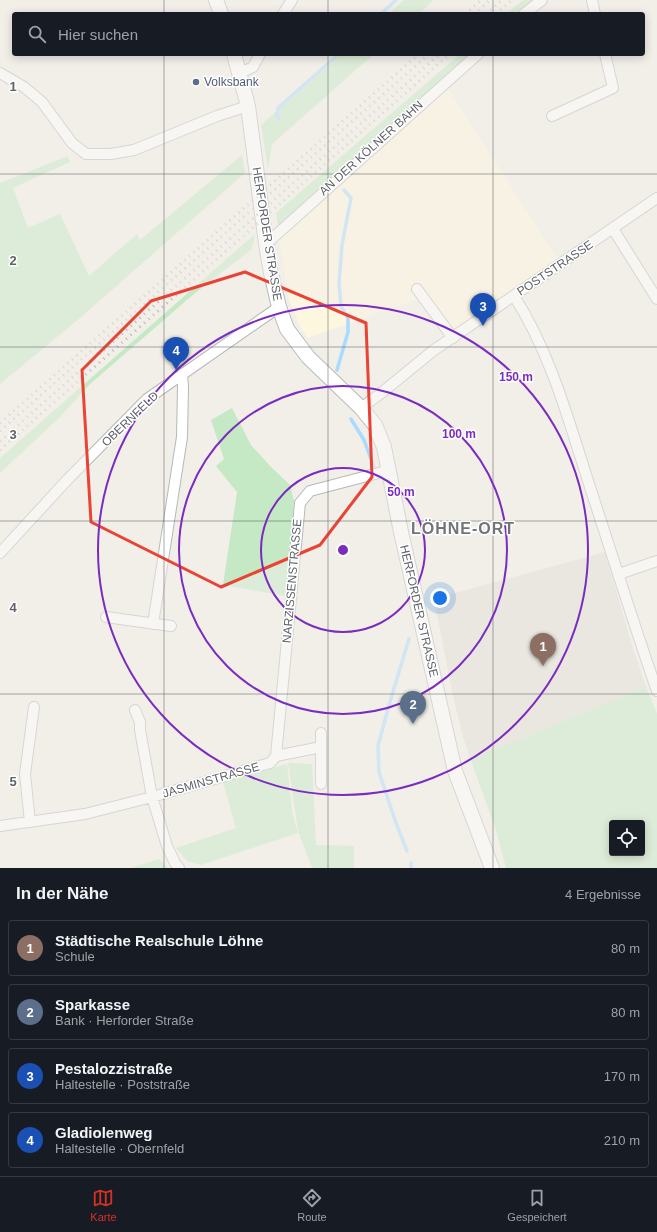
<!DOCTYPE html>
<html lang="de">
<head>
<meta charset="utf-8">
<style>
	body { margin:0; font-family:Helvetica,sans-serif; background:#242831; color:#f1f3f6 }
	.controls { position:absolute; right:12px; bottom:12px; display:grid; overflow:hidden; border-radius:4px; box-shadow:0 2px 10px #0003 }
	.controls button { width:36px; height:36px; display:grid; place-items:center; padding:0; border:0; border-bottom:1px solid #363941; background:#171b24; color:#f1f3f6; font:20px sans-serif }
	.you { position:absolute; left:440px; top:598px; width:14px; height:14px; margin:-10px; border:3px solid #fff; border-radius:50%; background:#1a73e8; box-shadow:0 0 0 6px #1a73e833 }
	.badge { display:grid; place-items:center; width:26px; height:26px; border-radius:50%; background:#d93025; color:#fff; font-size:13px; font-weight:700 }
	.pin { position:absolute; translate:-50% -33px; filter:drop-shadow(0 1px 2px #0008) }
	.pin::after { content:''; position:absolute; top:21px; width:14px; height:12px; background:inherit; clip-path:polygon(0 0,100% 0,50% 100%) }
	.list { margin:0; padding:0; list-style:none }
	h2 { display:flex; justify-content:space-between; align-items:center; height:52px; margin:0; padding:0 16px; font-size:17px }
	h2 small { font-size:13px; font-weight:400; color:#9ea1a6 }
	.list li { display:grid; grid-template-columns:26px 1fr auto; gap:12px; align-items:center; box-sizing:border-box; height:56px; margin:0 8px 8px; padding:0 8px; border:1px solid #363941; border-radius:4px }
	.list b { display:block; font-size:15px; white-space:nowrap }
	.list p { margin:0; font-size:13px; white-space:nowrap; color:#9ea1a6 }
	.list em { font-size:13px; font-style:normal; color:#9ea1a6 }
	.icon { flex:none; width:22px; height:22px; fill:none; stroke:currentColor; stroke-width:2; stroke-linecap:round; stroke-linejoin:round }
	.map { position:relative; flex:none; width:657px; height:868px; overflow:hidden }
	.search { position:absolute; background:#171b24; box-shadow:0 2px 10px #0003; left:12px; right:12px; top:12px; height:44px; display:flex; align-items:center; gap:10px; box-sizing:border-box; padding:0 14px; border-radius:4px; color:#9ea1a6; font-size:15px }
	.sheet { height:308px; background:#171b24 }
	nav { display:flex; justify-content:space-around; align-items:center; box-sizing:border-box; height:56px; border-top:1px solid #363941; background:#171b24; font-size:11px; color:#9ea1a6 }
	nav a { display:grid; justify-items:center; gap:2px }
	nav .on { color:#d93025 }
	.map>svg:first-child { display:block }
</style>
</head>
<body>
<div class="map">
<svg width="657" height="868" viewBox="0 0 657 868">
	<rect width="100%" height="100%" fill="#f1efe8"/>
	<path fill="#fef7e0" d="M447 87 558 260 451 332 427 297 416 300 307 338 299 324 289 299 278 237Z"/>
	<path fill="#e1ded6" d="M605 552 632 645 646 687 516 741 470 758 463 737 453 696 434 599Z"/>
	<path fill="#c5e8c5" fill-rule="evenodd" d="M404 0H433L419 14H388Z
		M523 0H537L520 14H506Z
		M342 54H374L272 144 268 169 261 125Z
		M460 54H472L443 78 278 226 276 213Z
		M242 155 245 173 81 317 0 384V183L68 156 70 162 13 188 28 228 60 214 89 276 137 234 140 240Z
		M255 234 252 249 195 293 90 384 61 416 0 473V458Z
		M232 408 251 445 270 466 290 485 294 501 286 596 223 585 237 492 216 466 224 459 211 420Z
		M646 687 657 714V868H506L495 827 470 758 516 741ZM612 823H642V853H612Z
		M288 763 312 764 316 845 354 846V868H312L298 831Z
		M287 764 292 811 298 833 201 865 187 861 176 848 236 828 223 782Z
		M159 859 168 868H131Z"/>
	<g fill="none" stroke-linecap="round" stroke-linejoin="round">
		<path stroke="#aadaff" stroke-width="3.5" d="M381 14 396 0
			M279 119 277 115 278 108 339 54
			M337 370 348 332V318L341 306 339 283 342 245 351 198 344 190
			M351 419 364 440 374 467
			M407 851 396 823 379 772 378 746 389 705 409 639
			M411 863V868"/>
		<defs>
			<path id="minor" d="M592 0 595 14
				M283 14 292 0
				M524 14 542 0
				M0 73 24 87 42 102 72 143 86 154H111L134 150 217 116 248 106
				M240 73 253 67 260 54
				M552 116 613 88 605 54
				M613 229 657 299
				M266 244 478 54
				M417 289 453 338
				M514 296C550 352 568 418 588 481 611 551 633 622 657 691
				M361 408 380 394 434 350 657 198
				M0 553 68 479 147 399 279 307
				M619 574 657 561
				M106 617 171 626
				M153 624 182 437 183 387 182 374
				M135 710 140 722V730L152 797 167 846 175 863 179 868
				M276 756 321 747
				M321 784V733
				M30 822 25 774 34 707
				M0 826 85 814 152 797 270 763 276 756 300 503 310 491 390 470"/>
			<path id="secondary" d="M216 0 221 14
				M234 54 248 106 266 244 271 273 279 307 287 329 308 357 361 408 375 425 384 447 401 532 455 771 492 868"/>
		</defs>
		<use href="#minor" stroke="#b5b8bc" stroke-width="12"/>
		<use href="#secondary" stroke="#b6babf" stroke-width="16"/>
		<use href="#minor" stroke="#fff" stroke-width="10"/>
		<use href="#secondary" stroke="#fff" stroke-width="14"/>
		<path stroke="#b6b7b8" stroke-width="3" stroke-dasharray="1 5" stroke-linecap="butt" d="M465 14 481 0
			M474 14 490 0
			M486 14 502 0
			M496 14 512 0
			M0 423 419 54
			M0 431 429 54
			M0 441 440 54
			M0 450 450 54"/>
	</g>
	<path d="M0 0H657V868H0ZM245 272 366 323 372 477 320 545 221 587 91 522 82 370 151 301Z" fill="#f1efe8" fill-opacity=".55" fill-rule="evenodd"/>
	<path fill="none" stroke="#ea4335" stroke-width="3" stroke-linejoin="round" d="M245 272 366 323 372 477 320 545 221 587 91 522 82 370 151 301Z"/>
	<path fill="none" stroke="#5f6368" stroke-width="1" stroke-opacity="0.55" d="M164 0V14M328 0V14M493 0V14M164 54V868M328 54V868M493 54V868M0 174H657M0 347H657M0 521H657M0 694H657"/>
	<g fill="none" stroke="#7b2cbf" stroke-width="2">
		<circle cx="343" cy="550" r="82"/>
		<circle cx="343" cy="550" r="164"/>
		<circle cx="343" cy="550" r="245"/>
	</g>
	<circle fill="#5c6f8a" stroke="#fff" stroke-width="1.5" cx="196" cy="82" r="4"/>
	<g text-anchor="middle" stroke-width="3" stroke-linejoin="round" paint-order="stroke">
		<g font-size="12" fill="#4e5e75" stroke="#fff" text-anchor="start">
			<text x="204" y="86">Volksbank</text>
		</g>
		<g font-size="12" fill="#5f6368" stroke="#fff">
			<text transform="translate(371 148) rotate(-42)" y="4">AN DER KÖLNER BAHN</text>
			<text transform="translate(267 234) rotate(81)" y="4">HERFORDER STRASSE</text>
			<text transform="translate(555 268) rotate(-34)" y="4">POSTSTRASSE</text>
			<text transform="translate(130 419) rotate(-44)" y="4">OBERNFELD</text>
			<text transform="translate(292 581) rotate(-85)" y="4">NARZISSENSTRASSE</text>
			<text transform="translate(419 611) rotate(77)" y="4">HERFORDER STRASSE</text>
			<text transform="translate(211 780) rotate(-16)" y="4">JASMINSTRASSE</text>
		</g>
		<g font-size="16" font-weight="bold" letter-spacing="1" fill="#70757a" stroke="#fff">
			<text x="463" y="534">LÖHNE-ORT</text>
		</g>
	</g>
	<g font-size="13" text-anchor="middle" font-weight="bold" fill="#5f6368" stroke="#fff" stroke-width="3" stroke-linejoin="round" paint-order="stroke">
		<text x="13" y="91">1</text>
		<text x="13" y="265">2</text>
		<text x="13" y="439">3</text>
		<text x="13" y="612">4</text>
		<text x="13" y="786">5</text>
	</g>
	<circle cx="343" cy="550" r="6" fill="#7b2cbf" stroke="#fff" stroke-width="2"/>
	<g font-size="12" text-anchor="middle" font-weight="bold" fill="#7b2cbf" stroke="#fff" stroke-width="3" stroke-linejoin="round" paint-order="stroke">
		<text x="516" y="381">150 m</text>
		<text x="459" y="438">100 m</text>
		<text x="401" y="496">50 m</text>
	</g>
</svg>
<div class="controls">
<button><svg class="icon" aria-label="locate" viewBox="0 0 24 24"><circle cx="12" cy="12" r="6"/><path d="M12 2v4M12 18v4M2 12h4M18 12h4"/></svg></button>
</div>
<div class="you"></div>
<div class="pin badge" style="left:543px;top:666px;background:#8d6e63">1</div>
<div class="pin badge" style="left:413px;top:724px;background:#5c6f8a">2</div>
<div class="pin badge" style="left:483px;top:326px;background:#1a4fb4">3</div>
<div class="pin badge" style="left:176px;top:370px;background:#1a4fb4">4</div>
<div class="search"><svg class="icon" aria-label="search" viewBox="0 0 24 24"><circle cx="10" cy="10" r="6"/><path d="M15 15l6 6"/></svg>Hier suchen</div>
</div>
<section class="sheet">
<h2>In der Nähe<small>4 Ergebnisse</small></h2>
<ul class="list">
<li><span class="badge" style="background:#8d6e63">1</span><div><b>Städtische Realschule Löhne</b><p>Schule</p></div><em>80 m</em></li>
<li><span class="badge" style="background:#5c6f8a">2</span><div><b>Sparkasse</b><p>Bank · Herforder Straße</p></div><em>80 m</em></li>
<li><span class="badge" style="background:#1a4fb4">3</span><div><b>Pestalozzistraße</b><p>Haltestelle · Poststraße</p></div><em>170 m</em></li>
<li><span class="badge" style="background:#1a4fb4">4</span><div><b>Gladiolenweg</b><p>Haltestelle · Obernfeld</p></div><em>210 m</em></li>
</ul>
</section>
<nav>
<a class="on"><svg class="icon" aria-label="map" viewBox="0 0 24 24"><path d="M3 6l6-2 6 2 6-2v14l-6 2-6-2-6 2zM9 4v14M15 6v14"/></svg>Karte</a>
<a><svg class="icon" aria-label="directions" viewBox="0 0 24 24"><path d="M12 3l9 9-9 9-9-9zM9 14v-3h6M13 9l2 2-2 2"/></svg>Route</a>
<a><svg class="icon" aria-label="saved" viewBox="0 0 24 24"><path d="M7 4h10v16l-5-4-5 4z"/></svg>Gespeichert</a>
</nav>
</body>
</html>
